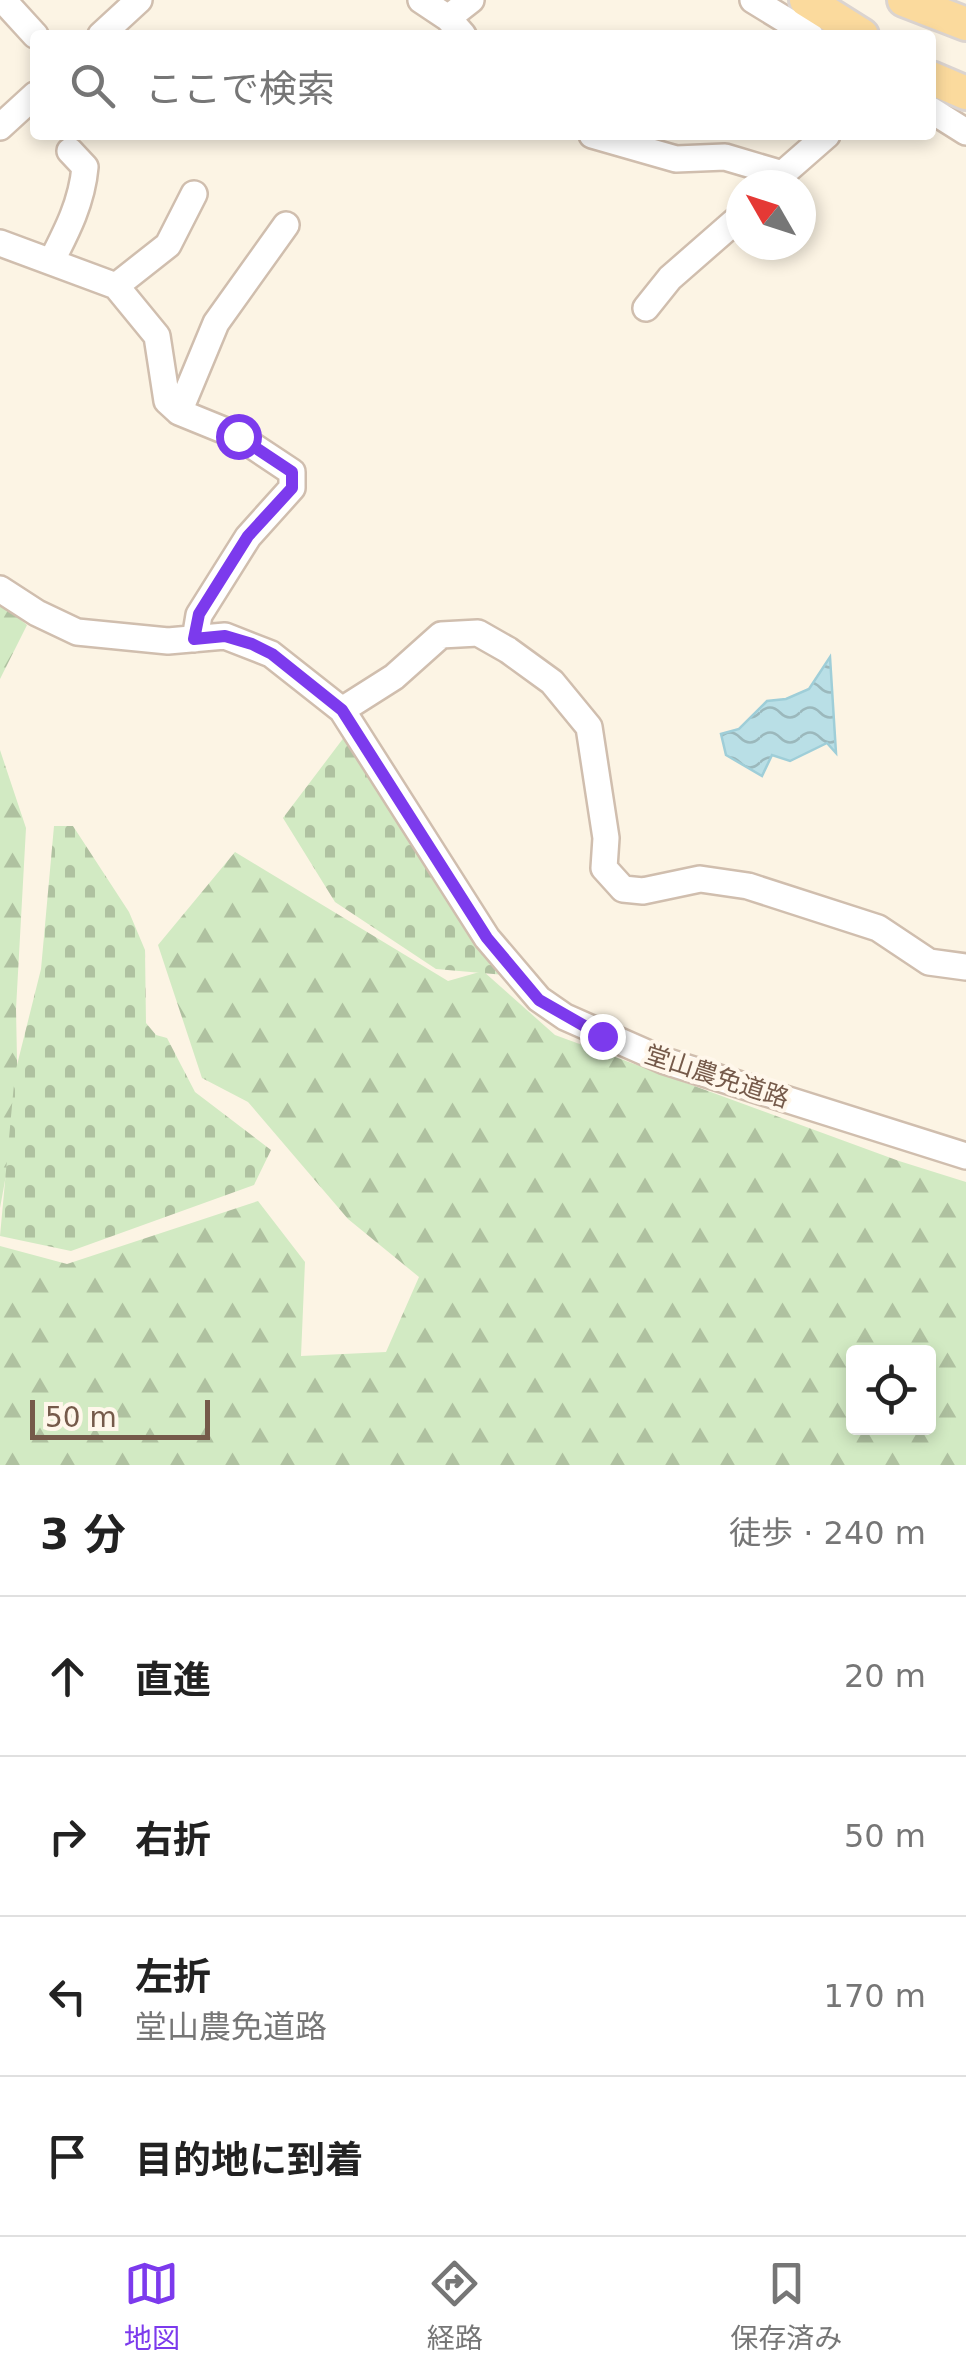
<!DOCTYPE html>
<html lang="ja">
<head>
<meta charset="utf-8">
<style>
	body { margin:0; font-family:"DejaVu Sans","Noto Sans JP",sans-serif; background:#f6f6f6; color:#222 }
	.controls { position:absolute; right:30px; bottom:30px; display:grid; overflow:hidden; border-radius:10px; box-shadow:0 5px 15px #0003 }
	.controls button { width:90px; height:90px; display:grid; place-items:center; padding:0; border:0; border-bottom:2px solid #e0e0e0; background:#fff; color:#222; font:50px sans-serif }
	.compass { position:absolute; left:726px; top:170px; width:90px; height:90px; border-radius:50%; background:#fff; box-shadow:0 5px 15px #0003; rotate:309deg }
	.scale { position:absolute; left:30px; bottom:25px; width:180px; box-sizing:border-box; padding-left:10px; border:5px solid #755a4a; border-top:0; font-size:28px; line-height:35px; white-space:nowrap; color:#755a4a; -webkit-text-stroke:8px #fff7eb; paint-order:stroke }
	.stop { position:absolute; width:30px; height:30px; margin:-22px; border:8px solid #7c3aed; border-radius:50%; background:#fff }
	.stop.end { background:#7c3aed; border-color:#fff; box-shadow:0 2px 10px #0008 }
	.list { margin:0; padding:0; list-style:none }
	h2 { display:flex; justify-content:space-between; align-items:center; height:130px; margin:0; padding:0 40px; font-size:42px }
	h2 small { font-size:32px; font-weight:400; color:#767676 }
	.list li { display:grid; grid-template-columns:65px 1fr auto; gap:30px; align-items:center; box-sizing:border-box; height:160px; padding:0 40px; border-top:2px solid #e0e0e0 }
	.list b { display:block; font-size:38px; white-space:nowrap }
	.list p { margin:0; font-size:32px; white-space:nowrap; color:#767676 }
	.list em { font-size:32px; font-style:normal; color:#767676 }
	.icon { flex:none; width:55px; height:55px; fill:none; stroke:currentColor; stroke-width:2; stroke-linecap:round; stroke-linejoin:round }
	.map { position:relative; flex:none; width:966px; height:1465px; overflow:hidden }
	.search { position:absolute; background:#fff; box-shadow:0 5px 15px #0003; left:30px; right:30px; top:30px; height:110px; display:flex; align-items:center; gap:25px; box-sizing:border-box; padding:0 35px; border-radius:10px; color:#767676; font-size:38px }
	.sheet { height:770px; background:#fff }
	nav { display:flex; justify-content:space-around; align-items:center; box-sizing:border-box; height:140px; border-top:2px solid #e0e0e0; background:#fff; font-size:28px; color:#767676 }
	nav a { display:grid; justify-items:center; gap:5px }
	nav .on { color:#7c3aed }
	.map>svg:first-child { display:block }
</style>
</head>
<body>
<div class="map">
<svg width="966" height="1465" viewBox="0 0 966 1465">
	<defs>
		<pattern id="forest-firs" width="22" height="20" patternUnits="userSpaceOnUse" patternTransform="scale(2.5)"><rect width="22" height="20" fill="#d2eac3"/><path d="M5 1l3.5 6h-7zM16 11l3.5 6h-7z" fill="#afc1a0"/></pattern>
		<pattern id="cemetery-stones" width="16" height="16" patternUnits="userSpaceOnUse" patternTransform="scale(2.5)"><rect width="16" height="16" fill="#d2eac3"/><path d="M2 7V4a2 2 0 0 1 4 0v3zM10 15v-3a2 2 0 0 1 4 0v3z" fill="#afc1a0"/></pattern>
		<pattern id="water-waves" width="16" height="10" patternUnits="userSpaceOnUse" patternTransform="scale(2.5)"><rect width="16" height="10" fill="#b9dfe6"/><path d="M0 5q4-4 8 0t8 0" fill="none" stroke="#9bb8bc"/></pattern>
	</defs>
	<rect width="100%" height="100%" fill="#fcf4e4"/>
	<path fill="url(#forest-firs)" fill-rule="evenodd" d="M0 603 27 625 0 679Z
		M0 750 26 828 16 1009 18 1109 0 1208Z
		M235 852 448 981 483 971 555 1035 899 1161 966 1182V1465H0V1246L67 1264 258 1201 305 1262 301 1356 386 1352 419 1277 348 1219 248 1102 202 1078 158 945ZM854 1352H928V1428H854Z"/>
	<path fill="url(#cemetery-stones)" d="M345 736 505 975 436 969 335 902 283 818Z
		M54 826H73L129 912 145 950 146 1023 156 1035 167 1038 195 1092 271 1150 254 1185 71 1251 0 1236 15 1073 41 969Z"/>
	<path fill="url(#water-waves)" stroke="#9fced8" stroke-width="2.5" d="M830 657 836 753 827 743 790 761 772 755 762 776 726 755 721 734 739 729 767 701 786 699 809 689Z"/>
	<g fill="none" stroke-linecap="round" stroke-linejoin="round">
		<defs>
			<path id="minor" d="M3 0 35 35
				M421 0 448 18 463 35
				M753 0 810 35
				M448 18 471 0
				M101 35 139 0
				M931 110 966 132
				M0 127 35 95
				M592 135 676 159 725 157 779 173
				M771 184 827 135
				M0 243 116 286 157 336 167 401 179 412 238 436 292 472V488L248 537 199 615 195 639
				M51 262C67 231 82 202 85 167L70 151
				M116 286 168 245 194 194
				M646 308 670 278 741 216
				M179 412 216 323 286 225
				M0 589 37 613 77 632 168 641 225 636 271 654 342 710 487 938 539 999 565 1017 665 1061 966 1156
				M342 710 394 677 441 635 478 633 508 650 552 682 589 727 606 838 604 868 623 889 643 891 700 879 748 886 878 928 929 962 966 967"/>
			<path id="major" d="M806 0 862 35
				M904 0 966 24
				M931 78 966 93"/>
		</defs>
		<use href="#minor" stroke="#d0beae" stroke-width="30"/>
		<use href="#major" stroke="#dbd4d0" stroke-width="38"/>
		<use href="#minor" stroke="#fff" stroke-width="25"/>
		<use href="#major" stroke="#fbda9d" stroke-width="32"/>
	</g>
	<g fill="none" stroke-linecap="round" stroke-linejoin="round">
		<path stroke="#7c3aed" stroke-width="12" d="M238 436 292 472V488L248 536 199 614 194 639 225 636 252 644 272 654 342 710 487 938 539 1000 602 1036"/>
	</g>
	<g text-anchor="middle" stroke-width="8" stroke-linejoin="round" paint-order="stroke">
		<g font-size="25" fill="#755a4a" stroke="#fff7eb">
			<text transform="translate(717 1076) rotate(18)" y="9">堂山農免道路</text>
		</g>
	</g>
</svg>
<div class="controls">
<button><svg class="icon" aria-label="locate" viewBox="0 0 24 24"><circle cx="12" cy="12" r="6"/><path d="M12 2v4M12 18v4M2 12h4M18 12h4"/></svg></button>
</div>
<svg class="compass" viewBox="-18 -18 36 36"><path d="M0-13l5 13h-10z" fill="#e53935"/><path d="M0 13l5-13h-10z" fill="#767676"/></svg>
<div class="scale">50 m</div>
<div class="stop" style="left:238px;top:436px"></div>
<div class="stop end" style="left:602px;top:1036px"></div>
<div class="search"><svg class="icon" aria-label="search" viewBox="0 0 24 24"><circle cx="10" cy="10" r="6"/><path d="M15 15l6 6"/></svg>ここで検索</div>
</div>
<section class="sheet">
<h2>3 分<small>徒歩 · 240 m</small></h2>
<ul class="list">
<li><svg class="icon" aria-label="ahead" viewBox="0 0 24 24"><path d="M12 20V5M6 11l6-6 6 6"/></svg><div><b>直進</b></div><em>20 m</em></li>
<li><svg class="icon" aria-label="right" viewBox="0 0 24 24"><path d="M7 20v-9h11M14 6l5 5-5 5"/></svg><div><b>右折</b></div><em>50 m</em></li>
<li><svg class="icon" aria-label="left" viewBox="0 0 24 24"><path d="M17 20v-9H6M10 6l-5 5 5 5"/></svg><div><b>左折</b><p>堂山農免道路</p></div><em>170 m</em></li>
<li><svg class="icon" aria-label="arrive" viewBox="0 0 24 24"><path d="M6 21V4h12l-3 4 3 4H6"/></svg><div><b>目的地に到着</b></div></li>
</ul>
</section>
<nav>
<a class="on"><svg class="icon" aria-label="map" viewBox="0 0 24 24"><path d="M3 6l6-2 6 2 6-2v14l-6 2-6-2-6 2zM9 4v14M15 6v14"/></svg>地図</a>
<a><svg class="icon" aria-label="directions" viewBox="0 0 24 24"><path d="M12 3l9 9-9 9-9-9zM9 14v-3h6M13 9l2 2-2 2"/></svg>経路</a>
<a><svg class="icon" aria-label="saved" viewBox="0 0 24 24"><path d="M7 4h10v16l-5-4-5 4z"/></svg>保存済み</a>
</nav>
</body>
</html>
